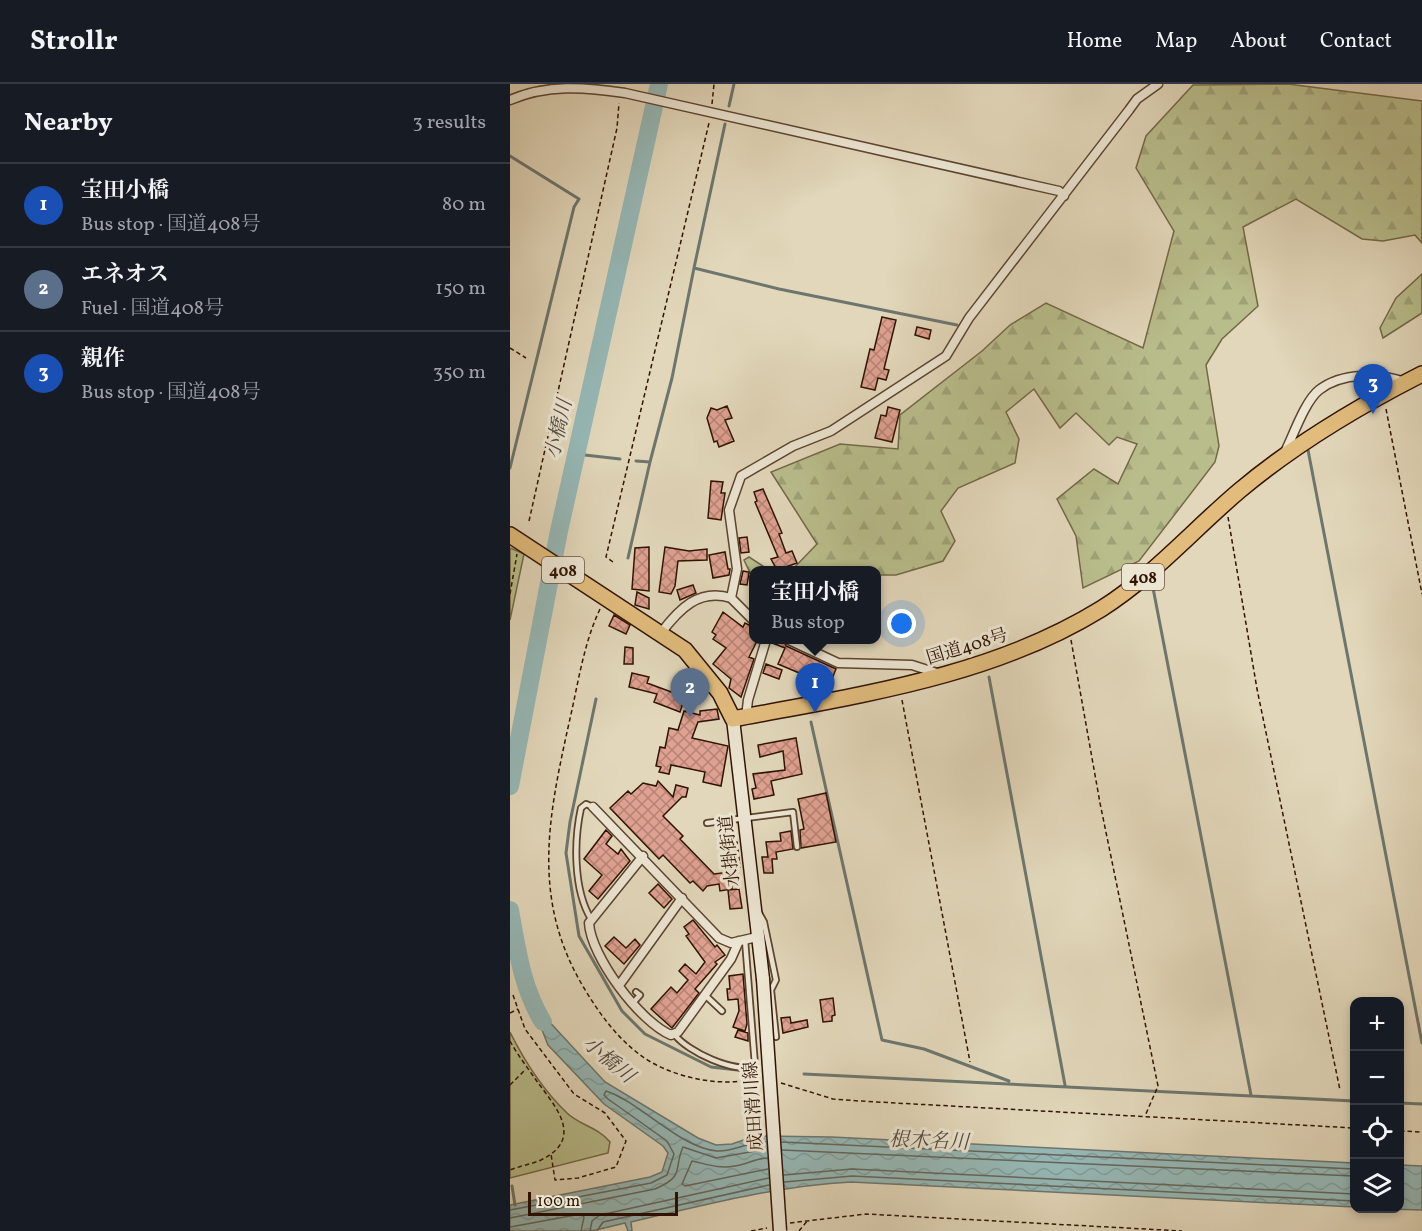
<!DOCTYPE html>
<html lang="en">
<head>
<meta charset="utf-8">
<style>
	body { margin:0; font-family:Vollkorn,"Noto Serif JP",serif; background:#20242c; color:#f1f3f6 }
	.controls { position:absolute; right:18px; bottom:18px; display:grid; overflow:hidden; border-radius:12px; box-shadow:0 3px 9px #0003 }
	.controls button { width:54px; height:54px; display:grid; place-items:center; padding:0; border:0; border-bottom:2px solid #363941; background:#171b24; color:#f1f3f6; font:30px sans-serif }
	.scale { position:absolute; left:18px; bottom:15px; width:150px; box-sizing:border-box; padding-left:6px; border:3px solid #301302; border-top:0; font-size:16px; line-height:21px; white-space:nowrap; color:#301302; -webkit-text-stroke:4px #ece5d2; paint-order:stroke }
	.you { position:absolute; left:392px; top:540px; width:21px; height:21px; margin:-15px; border:4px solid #fff; border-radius:50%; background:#1a73e8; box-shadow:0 0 0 9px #1a73e833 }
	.badge { display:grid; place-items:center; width:39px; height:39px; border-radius:50%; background:#db2777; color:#fff; font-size:20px; font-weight:700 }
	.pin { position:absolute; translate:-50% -50px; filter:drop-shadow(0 2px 3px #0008) }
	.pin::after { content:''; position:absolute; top:32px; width:21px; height:18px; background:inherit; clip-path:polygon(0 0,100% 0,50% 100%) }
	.popup { position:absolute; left:239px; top:482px; width:132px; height:78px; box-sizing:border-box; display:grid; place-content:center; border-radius:12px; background:#171b24; filter:drop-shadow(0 2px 4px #0005); font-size:20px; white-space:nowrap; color:#9ea1a6 }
	.popup b { font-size:22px; color:#f1f3f6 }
	.popup::after { content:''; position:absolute; left:50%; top:100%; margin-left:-12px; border:12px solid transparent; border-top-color:#171b24 }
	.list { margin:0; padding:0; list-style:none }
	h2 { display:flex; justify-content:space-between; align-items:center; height:78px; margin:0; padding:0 24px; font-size:26px }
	h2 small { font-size:20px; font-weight:400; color:#9ea1a6 }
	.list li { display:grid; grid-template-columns:39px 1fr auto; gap:18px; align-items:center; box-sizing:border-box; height:84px; padding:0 24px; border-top:2px solid #363941 }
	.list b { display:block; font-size:22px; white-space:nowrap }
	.list p { margin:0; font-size:20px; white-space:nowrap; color:#9ea1a6 }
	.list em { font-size:20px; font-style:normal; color:#9ea1a6 }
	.icon { flex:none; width:33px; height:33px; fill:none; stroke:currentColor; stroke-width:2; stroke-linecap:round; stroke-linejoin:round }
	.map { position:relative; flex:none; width:912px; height:1147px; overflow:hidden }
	header { display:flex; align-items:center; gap:36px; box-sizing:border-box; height:84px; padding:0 30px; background:#171b24; border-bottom:2px solid #363941 }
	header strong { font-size:28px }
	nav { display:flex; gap:33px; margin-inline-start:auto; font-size:21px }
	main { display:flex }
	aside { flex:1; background:#171b24 }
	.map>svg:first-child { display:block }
</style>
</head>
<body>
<header>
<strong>Strollr</strong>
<nav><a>Home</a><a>Map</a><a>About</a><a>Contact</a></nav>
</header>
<main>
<aside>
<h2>Nearby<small>3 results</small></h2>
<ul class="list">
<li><span class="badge" style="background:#1a4fb4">1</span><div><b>宝田小橋</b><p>Bus stop · 国道408号</p></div><em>80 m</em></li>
<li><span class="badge" style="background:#5c6f8a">2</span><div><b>エネオス</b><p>Fuel · 国道408号</p></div><em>150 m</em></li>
<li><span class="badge" style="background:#1a4fb4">3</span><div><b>親作</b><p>Bus stop · 国道408号</p></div><em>350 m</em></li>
</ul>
</aside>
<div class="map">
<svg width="912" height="1147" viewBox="0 0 912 1147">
	<defs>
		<pattern id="forest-firs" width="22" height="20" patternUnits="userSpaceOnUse" patternTransform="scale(1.5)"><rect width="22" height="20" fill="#b9bd8c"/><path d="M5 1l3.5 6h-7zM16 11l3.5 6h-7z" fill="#9fa277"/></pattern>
		<pattern id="water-waves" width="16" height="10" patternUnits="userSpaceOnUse" patternTransform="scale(1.5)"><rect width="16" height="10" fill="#96b8b6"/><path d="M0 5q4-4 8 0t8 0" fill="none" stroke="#829d9b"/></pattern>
		<pattern id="building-cross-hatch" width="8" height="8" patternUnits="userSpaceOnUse" patternTransform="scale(1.5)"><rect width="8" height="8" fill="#dfa191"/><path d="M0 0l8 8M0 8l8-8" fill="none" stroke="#b58274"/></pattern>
	</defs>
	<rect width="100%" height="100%" fill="#e2d7ba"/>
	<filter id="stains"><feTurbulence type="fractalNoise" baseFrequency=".00333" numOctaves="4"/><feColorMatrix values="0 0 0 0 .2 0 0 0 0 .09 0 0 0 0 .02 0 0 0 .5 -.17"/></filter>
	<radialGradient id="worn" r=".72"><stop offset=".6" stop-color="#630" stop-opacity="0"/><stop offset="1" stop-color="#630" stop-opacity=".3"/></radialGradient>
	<path fill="#b9bd8c" stroke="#746847" stroke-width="1.5" d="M0 464 14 470 0 536Z
		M0 948C14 976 34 1007 57 1029 69 1041 88 1043 100 1058L98 1069 0 1094Z"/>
	<path fill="url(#forest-firs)" stroke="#746847" stroke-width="1.5" d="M778 0 912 17V159L905 151 873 157 852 155 786 115 733 143 748 222 712 255 696 281 709 362 705 378 629 477 573 504 566 452 547 415 584 385 608 400 627 360 607 353 599 361 566 329 550 344 524 305 496 328 509 355 505 379 448 404 431 427 445 457 433 477 386 491H367L366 486H282L307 460 261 388 330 360 388 365 390 331 472 267 500 241 536 219 633 264 664 147 626 84 636 52 683 1Z
		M912 190V229L873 254 870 244 886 214Z
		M239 473 259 486H244L243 495 234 476Z"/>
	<path fill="url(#water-waves)" stroke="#6d766e" stroke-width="1.5" d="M21 918 95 998 188 1054 206 1061 222 1060 245 1052 322 1053 844 1079V1123L341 1098C266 1102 194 1121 121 1138L122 1147H118L115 1139 82 1147H0V1121L140 1093 152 1088 158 1069 153 1062 94 1020 38 961Z
		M890 1081 912 1082V1126L879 1125 890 1124Z"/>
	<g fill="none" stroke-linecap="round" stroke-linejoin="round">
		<path stroke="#63665c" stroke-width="1.5" d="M272 1058 844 1085
			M272 1066 844 1092
			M258 1074C245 1074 236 1081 225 1082 208 1085 197 1080 182 1077L172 1100 175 1102 258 1085
			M274 1091 342 1085 844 1110
			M274 1098 342 1092 844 1117
			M0 1126 141 1099 157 1091 164 1070 157 1057 98 1015 94 1011 96 1007C130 1018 170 1064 207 1067 224 1068 239 1057 256 1058
			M0 1134 145 1105C176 1092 163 1085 173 1063L206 1074 257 1065
			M0 1143 71 1130 74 1133 71 1147
			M80 1147 82 1137 90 1131 259 1094
			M87 1147 93 1138 259 1101"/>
		<path stroke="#6d766e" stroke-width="3" d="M219 22 224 0
			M0 72 69 115 64 123 0 384
			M184 184 215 40
			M798 366 912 959
			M66 370 110 375
			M126 377 140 378 162 294 184 184 269 205 447 241
			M118 474 140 378
			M643 504 741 1011
			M479 593 555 1001
			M86 615 60 738 56 769 69 852 112 927 135 950 201 983 236 987
			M301 638 372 956 414 965 499 997
			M294 990 844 1017
			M890 1019 912 1020
			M2 1102 5 1121"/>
		<path stroke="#96b8b6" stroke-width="18" d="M0 702 49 447 149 0
			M0 826C7 865 12 904 33 938"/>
	</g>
	<path fill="url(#building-cross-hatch)" stroke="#301302" stroke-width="1.5" d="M372 233 386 236 374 285 379 286 376 296 368 294 365 306 351 303 360 265 364 266Z
		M407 243 421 246 419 255 405 251Z
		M217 322 222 334 215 336 224 357 209 363 207 357 204 358 197 334 201 324 207 326Z
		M378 323 390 326 382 358 365 354 371 331 376 332Z
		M201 397 213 398 211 409H215L211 436 198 434Z
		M253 405 272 449 269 450 276 469 282 467 287 479 267 486 261 475 268 473 245 418 247 417 244 408Z
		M237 453 239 468 231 469 229 454Z
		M139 463V507L122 505 125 464Z
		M155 463 179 467 197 465V476L168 477 165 502 161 510 149 508Z
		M215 468 218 485H220L219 491 203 494 199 471Z
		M233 487 239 488 237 501 230 500Z
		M183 501 186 509 170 516 167 506Z
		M127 508 139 514V525L125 521Z
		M213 528 233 543 235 539 243 543V555H248L239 573 244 575 231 613 219 604 221 595 203 580 216 564 203 555 206 551 202 548Z
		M104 531 120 541 116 550 99 542Z
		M262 555H273L276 562 326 585 318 605 309 601 308 605 291 598 294 591 268 580 275 564 262 559Z
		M115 563 123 564V580H114Z
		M256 580 272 586 269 595 253 589Z
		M122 589 139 593 137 599 175 613 170 628 144 618 147 610 119 603Z
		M207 625 209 635 188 638 182 654 218 662 211 702 193 698 195 688 161 681 159 690 149 688 151 683 146 682 150 663 155 664 159 644 168 646 174 627 190 631V627Z
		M286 654 292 690 261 697 264 711 244 715 242 705 246 704 243 690 275 686 273 667 250 673 248 661Z
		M148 697 163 713 166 701 178 704 176 713H172L153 732 173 752 170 755 204 790 220 788 222 805 210 807 209 800 197 802 193 807 183 797 180 799 153 771 149 775 100 724 118 707 121 710 133 699 146 702Z
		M316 709 326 758 291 764 290 746 294 745 288 715Z
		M96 746 102 752 96 760 108 770 111 765 120 777 88 815 79 807 92 791 74 775Z
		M281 747 283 765 266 768 267 775H262L263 789H254L252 773H258L256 758 271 757 270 749Z
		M227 758 230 783 216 785 213 760Z
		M148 800 162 815 154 824 139 809Z
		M229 805 232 824 220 825 218 806Z
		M183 836 205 863 207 861 215 871 205 878 207 880 185 905 189 909 162 944 141 925 161 903 167 909 178 896 169 887 175 880 186 890 195 878 176 852 179 850 174 843Z
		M104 853 116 864 125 855 130 861 114 880 95 862Z
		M233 890 237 940 235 947 223 943 229 927 228 915 218 916 217 905H220L219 892Z
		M323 914 325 931 322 932V937L313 938 310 916Z
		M280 933 281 939 297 936 298 943 273 949 271 934Z
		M228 946 238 949V957L225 953Z"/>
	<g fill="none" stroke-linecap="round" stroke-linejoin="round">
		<defs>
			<path id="lane" d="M197 739 283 728 287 763
				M248 827 254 838 266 896 261 906 266 953
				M81 835C63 805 64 756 71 724L76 720 83 723
				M195 911 212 927
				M123 919 130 911 126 908
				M165 951C177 967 226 991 245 981L235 856"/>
			<path id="street" d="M0 16C37 0 75 3 115 9L549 107 554 112
				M775 368C783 352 795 317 809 306 832 288 870 289 895 298
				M221 514 227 485 219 426 231 392 283 362 321 347 436 272 459 234 619 26 627 15 648 0
				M151 549C169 525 189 504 221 514L244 537
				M279 556 328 579 402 581 430 590
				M236 633 238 616 256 556
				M83 723 209 854 221 859 247 853
				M133 772 79 839C81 873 130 938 161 951L168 948 221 875 229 857
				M110 900 172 814"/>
			<path id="secondary" d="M223 635 253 895"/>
			<path id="highway" d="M0 451 175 566 210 609 223 635C348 611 481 593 591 525 642 493 683 446 729 407 785 360 847 323 912 290"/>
		</defs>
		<use href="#lane" stroke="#5c4430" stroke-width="8"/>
		<use href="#street" stroke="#5c4430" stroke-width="11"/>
		<use href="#secondary" stroke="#301302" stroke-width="15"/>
		<use href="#highway" stroke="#301302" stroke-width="18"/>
		<path stroke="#301302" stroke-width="1.5" stroke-dasharray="4.5 3" stroke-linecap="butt" d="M202 20 204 0
			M0 264 16 274
			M876 325 912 510
			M718 433 747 605 830 1006
			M19 437 107 44 109 19
			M103 478 96 473 199 39
			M0 510 7 470
			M90 525C73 561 68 601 59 639 38 734 21 816 74 904 90 931 108 955 133 973 163 994 215 1005 250 993
			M561 556 590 719 648 1002 635 1032
			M392 616 460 978
			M3 911 15 945 64 1010 95 1029 116 1057 106 1083 68 1094 45 1096 41 1070
			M0 929 8 925
			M0 957C7 970 17 983 26 996 44 1021 76 1054 31 1076 22 1080 10 1082 0 1086
			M271 999 323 1015 349 1017 844 1044
			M0 1001 16 985
			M890 1047 912 1048
			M280 1139 356 1130 672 1147
			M241 1147 257 1144
			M289 1147 298 1136"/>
		<use href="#lane" stroke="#ece5d2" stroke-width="4.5"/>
		<use href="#street" stroke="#ece5d2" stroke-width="8"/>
		<use href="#secondary" stroke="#ece5d2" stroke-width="12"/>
		<use href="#highway" stroke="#e1bc7d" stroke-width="15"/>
		<defs>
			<path id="secondary-bridge" d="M253 895 270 1147"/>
		</defs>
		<use href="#secondary-bridge" stroke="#301302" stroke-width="15" stroke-linecap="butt"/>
		<use href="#secondary-bridge" stroke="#ece5d2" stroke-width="12"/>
	</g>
	<g text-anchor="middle" stroke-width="6" stroke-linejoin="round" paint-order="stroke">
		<g fill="#ece5d2" stroke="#685240" stroke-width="1.5">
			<rect x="32" y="473" width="42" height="26" rx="4.5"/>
			<rect x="612" y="480" width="42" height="26" rx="4.5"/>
		</g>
		<g font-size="16" font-weight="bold" fill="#301302">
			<text x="53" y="492">408</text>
			<text x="633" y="499">408</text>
		</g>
		<g font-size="18" fill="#301302" stroke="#ece5d2">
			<text transform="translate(457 562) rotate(-17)" y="6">国道408号</text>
			<text transform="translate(219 767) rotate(-96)" y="6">水掛街道</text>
			<text transform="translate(243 1022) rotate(-94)" y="6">成田滑川線</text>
		</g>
		<g font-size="20" font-style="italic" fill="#544d41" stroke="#ece5d2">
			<text transform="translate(48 345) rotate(-77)" y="7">小橋川</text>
			<text transform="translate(99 975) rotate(40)" y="7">小橋川</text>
			<text transform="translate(419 1056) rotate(2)" y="7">根木名川</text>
		</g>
	</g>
	<rect width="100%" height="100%" filter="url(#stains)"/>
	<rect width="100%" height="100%" fill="url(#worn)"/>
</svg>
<div class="controls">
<button>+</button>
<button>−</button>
<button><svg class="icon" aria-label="locate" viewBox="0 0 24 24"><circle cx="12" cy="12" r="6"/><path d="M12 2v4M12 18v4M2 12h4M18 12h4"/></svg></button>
<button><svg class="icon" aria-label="layers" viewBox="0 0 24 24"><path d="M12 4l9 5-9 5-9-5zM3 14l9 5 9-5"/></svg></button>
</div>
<div class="scale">100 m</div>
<div class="you"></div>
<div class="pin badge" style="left:305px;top:629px;background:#1a4fb4">1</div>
<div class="popup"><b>宝田小橋</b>Bus stop</div>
<div class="pin badge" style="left:180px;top:634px;background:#5c6f8a">2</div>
<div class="pin badge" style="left:863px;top:330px;background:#1a4fb4">3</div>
</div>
</main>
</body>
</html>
